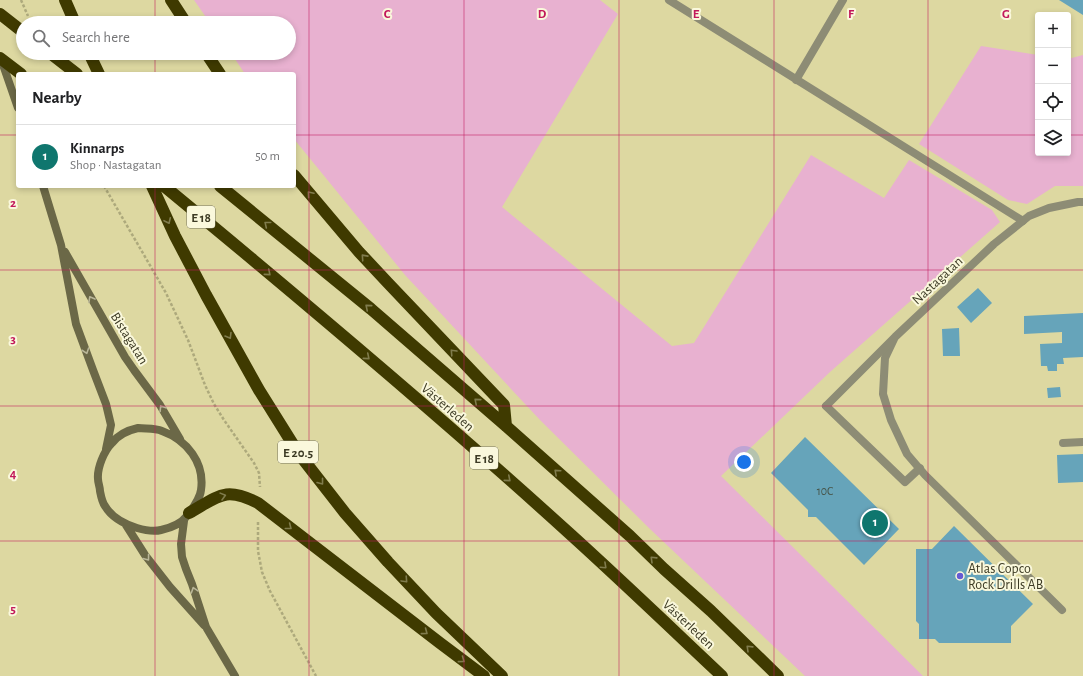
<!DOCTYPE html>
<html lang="en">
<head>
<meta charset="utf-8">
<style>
	body { margin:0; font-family:"Alegreya Sans",sans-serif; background:#f2f2f2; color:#202124 }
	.controls { position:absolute; right:12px; top:12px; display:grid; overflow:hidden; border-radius:4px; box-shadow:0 2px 6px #0003 }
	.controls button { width:36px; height:36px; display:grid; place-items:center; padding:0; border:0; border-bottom:1px solid #e0e0e0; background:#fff; color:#202124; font:20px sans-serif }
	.you { position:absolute; left:744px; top:462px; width:14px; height:14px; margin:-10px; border:3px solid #fff; border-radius:50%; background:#1a73e8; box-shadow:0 0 0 6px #1a73e833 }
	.badge { display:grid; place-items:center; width:26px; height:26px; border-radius:50%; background:#0f766e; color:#fff; font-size:13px; font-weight:700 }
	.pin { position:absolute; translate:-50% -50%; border:2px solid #fff; box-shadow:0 1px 4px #0006 }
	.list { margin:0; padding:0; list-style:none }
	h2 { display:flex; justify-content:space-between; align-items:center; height:52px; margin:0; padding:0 16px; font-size:17px }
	h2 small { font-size:13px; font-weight:400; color:#757577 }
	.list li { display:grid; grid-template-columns:26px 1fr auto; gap:12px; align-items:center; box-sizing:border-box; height:64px; padding:0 16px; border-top:1px solid #e0e0e0 }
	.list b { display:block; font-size:15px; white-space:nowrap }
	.list p { margin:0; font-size:13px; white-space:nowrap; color:#757577 }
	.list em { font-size:13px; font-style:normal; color:#757577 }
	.icon { flex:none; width:22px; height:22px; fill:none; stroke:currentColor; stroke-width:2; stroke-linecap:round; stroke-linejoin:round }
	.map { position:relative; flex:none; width:1083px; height:676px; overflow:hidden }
	.search { position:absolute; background:#fff; box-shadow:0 2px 6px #0003; left:16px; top:16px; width:280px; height:44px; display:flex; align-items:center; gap:10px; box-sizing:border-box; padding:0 14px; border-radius:22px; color:#757577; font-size:15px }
	.panel { position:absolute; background:#fff; box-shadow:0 2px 6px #0003; left:16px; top:72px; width:280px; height:116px; border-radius:4px }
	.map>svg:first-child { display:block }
</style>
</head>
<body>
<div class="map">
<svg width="1083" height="676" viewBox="0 0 1083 676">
	<rect width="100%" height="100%" fill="#ddd8a1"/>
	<path fill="#e8b1d0" d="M194 0H600L618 14 502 207 672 346 694 343 811 155 884 198 909 160 992 210 1000 222 830 372 721 476 923 676H805L650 529 540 420 405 275 294 139V74H245L231 53H289V23H210Z
		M981 46 1038 55V153H1068V59L1083 55V186H1055L1027 204 1008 200 919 144Z"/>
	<path fill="#66a4ba" d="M1059 0H1083V15Z
		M978 288 992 303 971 323 957 307Z
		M1083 313V357L1063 358 1064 364H1057V371H1048L1047 366H1041L1040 344 1062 343V332L1024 334V316Z
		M959 328 960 356H943L942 329Z
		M1060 387 1061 397 1048 398 1047 388Z
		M805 437 899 529 864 565 816 517H808V510L771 473Z
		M1083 454V482L1058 483 1057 455Z
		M954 526 1033 604 1011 626V643H939L935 639H919V624L916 621V549H932Z"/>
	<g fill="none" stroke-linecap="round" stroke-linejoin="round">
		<path stroke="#ada97c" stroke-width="2.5" stroke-dasharray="3 2" stroke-linecap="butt" d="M21 0 28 16
			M104 186 166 293 188 340 205 385 214 404 224 420 254 463 259 473 260 487
			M258 522V551L262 572 270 591 316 676"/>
		<path stroke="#8d8c75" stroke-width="8" d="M669 0 1023 221
			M796 80 843 0
			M894 339 885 358 883 394 891 420 907 454 925 475 1062 610
			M826 406 905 482 920 468
			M1063 443 1083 442"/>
		<path stroke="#8d8c75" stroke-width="8" d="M826 406 895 337 994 244 1029 216 1049 208 1078 202H1083"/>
		<path stroke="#6b6847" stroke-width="8" d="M1 59 18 108
			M43 186 61 245 76 324 93 370 106 404 111 425 106 449
			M65 252 125 357 134 370 160 405 180 439
			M138 428C146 429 155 428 162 431 187 440 205 463 201 490 200 499 193 508 187 516 181 524 170 528 161 530 153 532 144 530 137 528 124 524 112 518 105 506 102 502 101 496 100 491 100 487 98 483 98 479 97 468 104 451 112 443 118 435 129 430 138 428Z
			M184 521 181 544 182 557 186 569 192 584 206 627 235 676
			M126 525 145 555 170 587 204 625"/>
		<path stroke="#3f3a00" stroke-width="12" d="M65 0 75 23
			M171 0 186 23
			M0 14 23 32
			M50 53 77 74
			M89 53 99 74
			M206 53 220 74
			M294 175 359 252 388 283 504 405 506 426
			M152 186 175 236 206 295 259 390 299 454 345 513 388 562 436 613 502 676
			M164 186C301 299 438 414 569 533 621 580 671 628 722 676
			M220 186 371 309 506 426 630 536 664 569 711 611 778 676
			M189 513C219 496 225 486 258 503L440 643 484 676"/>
		<path stroke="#3f3a00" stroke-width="12" d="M0 58 21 74"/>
	</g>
	<defs><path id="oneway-chevron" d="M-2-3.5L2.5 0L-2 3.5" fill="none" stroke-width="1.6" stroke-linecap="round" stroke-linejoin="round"/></defs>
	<g stroke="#807c4d">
		<use href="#oneway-chevron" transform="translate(310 194) rotate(-130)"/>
		<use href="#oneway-chevron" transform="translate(168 221) rotate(65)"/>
		<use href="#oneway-chevron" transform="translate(267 224) rotate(-141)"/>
		<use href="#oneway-chevron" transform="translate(364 257) rotate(-132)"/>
		<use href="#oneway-chevron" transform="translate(268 273) rotate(40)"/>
		<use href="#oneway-chevron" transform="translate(368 307) rotate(-140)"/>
		<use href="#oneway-chevron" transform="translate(229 336) rotate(59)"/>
		<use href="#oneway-chevron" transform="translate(453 352) rotate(-133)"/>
		<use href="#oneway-chevron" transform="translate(367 357) rotate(40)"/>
		<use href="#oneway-chevron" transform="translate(477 401) rotate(-139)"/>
		<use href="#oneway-chevron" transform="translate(557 472) rotate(-138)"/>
		<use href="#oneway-chevron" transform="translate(508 479) rotate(41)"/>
		<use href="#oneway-chevron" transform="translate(321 482) rotate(52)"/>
		<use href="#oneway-chevron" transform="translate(223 496) rotate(-15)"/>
		<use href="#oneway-chevron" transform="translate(289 527) rotate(38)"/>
		<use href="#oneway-chevron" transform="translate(653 559) rotate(-136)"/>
		<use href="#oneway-chevron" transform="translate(604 566) rotate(43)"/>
		<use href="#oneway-chevron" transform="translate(405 580) rotate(47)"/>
		<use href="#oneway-chevron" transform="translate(425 632) rotate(37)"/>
		<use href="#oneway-chevron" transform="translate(749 648) rotate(-136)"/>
		<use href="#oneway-chevron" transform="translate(462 660) rotate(36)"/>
	</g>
	<g stroke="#bab799">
		<use href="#oneway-chevron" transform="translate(91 299) rotate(-119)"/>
		<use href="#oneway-chevron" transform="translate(86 351) rotate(71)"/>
		<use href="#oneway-chevron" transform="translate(162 408) rotate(-122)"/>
		<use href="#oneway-chevron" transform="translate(147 558) rotate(53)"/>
		<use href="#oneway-chevron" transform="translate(194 590) rotate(-108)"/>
	</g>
	<path fill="none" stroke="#c2185b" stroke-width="1" stroke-opacity="0.55" d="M155 0V23M309 0V676M464 0V676M619 0V676M774 0V676M928 0V676M155 53V74M0 135H18M294 135H1038M1068 135H1083M155 186V676M0 270H1083M0 406H1083M0 541H1083"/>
	<circle fill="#665ad3" stroke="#faf8dc" stroke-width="1.5" cx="960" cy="576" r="4"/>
	<g text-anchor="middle" stroke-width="4" stroke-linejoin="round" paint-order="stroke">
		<g font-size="12" fill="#47554a">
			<text x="825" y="495">10C</text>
		</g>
		<g fill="#faf8dc" stroke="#76745c" stroke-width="1">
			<rect x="187" y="206" width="28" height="22" rx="3"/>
			<rect x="278" y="441" width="40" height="22" rx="3"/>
			<rect x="470" y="447" width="28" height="22" rx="3"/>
		</g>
		<g font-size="13" font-weight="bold" fill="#3d3b25">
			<text x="201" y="222">E 18</text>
			<text x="298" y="457">E 20.5</text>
			<text x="484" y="463">E 18</text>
		</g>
		<g font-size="14" fill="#3d3b25" stroke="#faf8dc">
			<text transform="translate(937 280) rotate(-43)" y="5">Nastagatan</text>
			<text transform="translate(130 338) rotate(58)" y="5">Bistagatan</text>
			<text transform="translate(448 407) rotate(41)" y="5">Västerleden</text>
			<text transform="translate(689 624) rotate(43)" y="5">Västerleden</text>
		</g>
		<g font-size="14" fill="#3d3b25" stroke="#faf8dc" text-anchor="start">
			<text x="968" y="573">Atlas Copco<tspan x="968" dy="16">Rock Drills AB</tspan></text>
		</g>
	</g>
	<g font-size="13" text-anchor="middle" font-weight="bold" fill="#c2185b" stroke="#faf8dc" stroke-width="4" stroke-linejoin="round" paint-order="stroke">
		<text x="387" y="18">C</text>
		<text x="542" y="18">D</text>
		<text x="696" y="18">E</text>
		<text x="851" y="18">F</text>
		<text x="1006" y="18">G</text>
		<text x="13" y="207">2</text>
		<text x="13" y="343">3</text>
		<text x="13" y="478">4</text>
		<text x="13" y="613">5</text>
	</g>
</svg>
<div class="controls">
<button>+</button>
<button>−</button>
<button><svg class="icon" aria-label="locate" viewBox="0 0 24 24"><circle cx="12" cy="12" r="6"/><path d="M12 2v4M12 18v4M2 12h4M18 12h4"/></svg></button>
<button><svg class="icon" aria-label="layers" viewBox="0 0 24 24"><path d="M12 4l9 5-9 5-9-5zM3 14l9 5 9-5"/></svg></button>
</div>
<div class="you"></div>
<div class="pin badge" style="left:875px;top:523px">1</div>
<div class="search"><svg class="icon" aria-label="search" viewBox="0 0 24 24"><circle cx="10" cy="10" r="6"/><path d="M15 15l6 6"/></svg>Search here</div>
<section class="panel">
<h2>Nearby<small></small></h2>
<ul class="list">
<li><span class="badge">1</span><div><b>Kinnarps</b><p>Shop · Nastagatan</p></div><em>50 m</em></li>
</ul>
</section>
</div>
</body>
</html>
